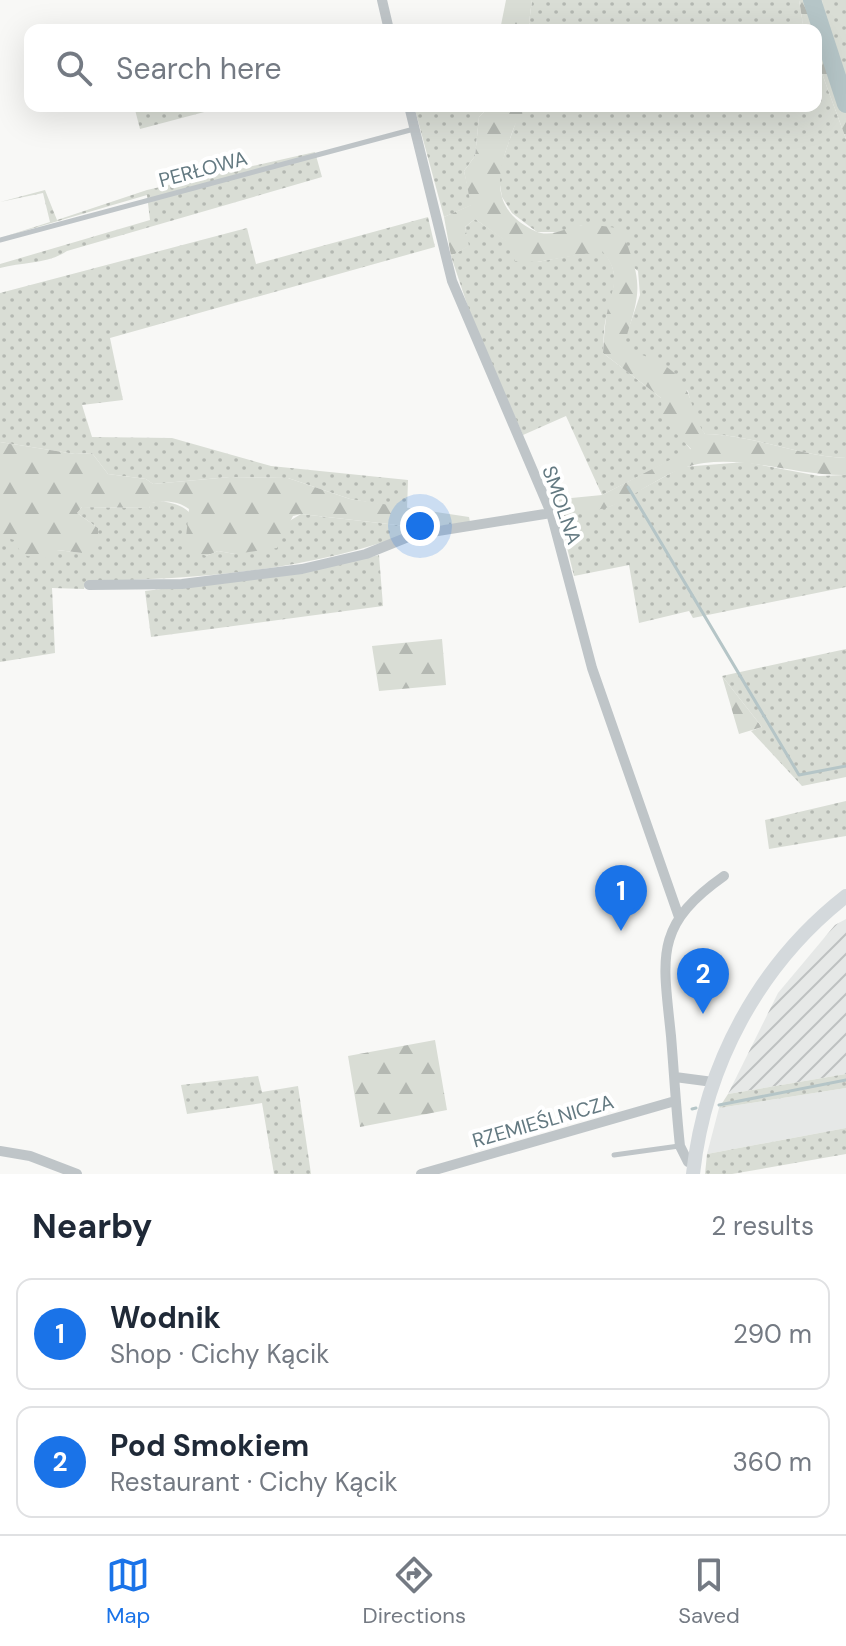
<!DOCTYPE html>
<html lang="en">
<head>
<meta charset="utf-8">
<style>
	body { margin:0; font-family:"DM Sans",sans-serif; background:#f2f2f3; color:#1f2937 }
	.you { position:absolute; left:420px; top:526px; width:28px; height:28px; margin:-20px; border:6px solid #fff; border-radius:50%; background:#1a73e8; box-shadow:0 0 0 12px #1a73e833 }
	.badge { display:grid; place-items:center; width:52px; height:52px; border-radius:50%; background:#1a73e8; color:#fff; font-size:26px; font-weight:700 }
	.pin { position:absolute; translate:-50% -66px; filter:drop-shadow(0 2px 4px #0008) }
	.pin::after { content:''; position:absolute; top:42px; width:28px; height:24px; background:inherit; clip-path:polygon(0 0,100% 0,50% 100%) }
	.list { margin:0; padding:0; list-style:none }
	h2 { display:flex; justify-content:space-between; align-items:center; height:104px; margin:0; padding:0 32px; font-size:34px }
	h2 small { font-size:26px; font-weight:400; color:#747a83 }
	.list li { display:grid; grid-template-columns:52px 1fr auto; gap:24px; align-items:center; box-sizing:border-box; height:112px; margin:0 16px 16px; padding:0 16px; border:2px solid #e0e1e3; border-radius:16px }
	.list b { display:block; font-size:30px; white-space:nowrap }
	.list p { margin:0; font-size:26px; white-space:nowrap; color:#747a83 }
	.list em { font-size:26px; font-style:normal; color:#747a83 }
	.icon { flex:none; width:44px; height:44px; fill:none; stroke:currentColor; stroke-width:2; stroke-linecap:round; stroke-linejoin:round }
	.map { position:relative; flex:none; width:846px; height:1174px; overflow:hidden }
	.search { position:absolute; background:#fff; box-shadow:0 8px 32px #0002; left:24px; right:24px; top:24px; height:88px; display:flex; align-items:center; gap:20px; box-sizing:border-box; padding:0 28px; border-radius:16px; color:#747a83; font-size:30px }
	.sheet { height:360px; background:#fff }
	nav { display:flex; justify-content:space-around; align-items:center; box-sizing:border-box; height:112px; border-top:2px solid #e0e1e3; background:#fff; font-size:22px; color:#747a83 }
	nav a { display:grid; justify-items:center; gap:4px }
	nav .on { color:#1a73e8 }
	.map>svg:first-child { display:block }
</style>
</head>
<body>
<div class="map">
<svg width="846" height="1174" viewBox="0 0 846 1174">
	<defs>
		<pattern id="industrial-furrows" width="10" height="10" patternUnits="userSpaceOnUse" patternTransform="scale(2)"><rect width="10" height="10" fill="#e6e8e7"/><path d="M-1 1l2-2M0 10L10 0M9 11l2-2" fill="none" stroke="#bec1c1"/></pattern>
		<pattern id="grass-dots" width="8" height="8" patternUnits="userSpaceOnUse" patternTransform="scale(2)"><rect width="8" height="8" fill="#d9ddd5"/><path d="M2 2h.1M6 6h.1" fill="none" stroke="#b4b8b2" stroke-width="1.8" stroke-linecap="round"/></pattern>
		<pattern id="forest-firs" width="22" height="20" patternUnits="userSpaceOnUse" patternTransform="scale(2)"><rect width="22" height="20" fill="#d9ddd5"/><path d="M5 1l3.5 6h-7zM16 11l3.5 6h-7z" fill="#b4b8b2"/></pattern>
	</defs>
	<rect width="100%" height="100%" fill="#f8f8f6"/>
	<path fill="#e6e8e7" d="M846 1088V1128L707 1154 719 1108Z"/>
	<path fill="url(#industrial-furrows)" d="M846 919V1074L728 1094 778 993 835 925Z"/>
	<path fill="url(#grass-dots)" d="M532 0H799L804 30H534L529 23Z
		M822 0H846V87L825 26Z
		M816 57 846 139V458C798 456 754 435 705 434L695 421 688 391 622 348 640 295 638 271 582 225 562 232H537L512 213 502 197 498 173 518 116 530 106H816Z
		M134 106H227L140 129Z
		M414 106H490L479 117 475 156 464 171 472 205 444 217Z
		M315 152 322 177 67 251C48 264 23 262 0 268V264L150 220 147 195 0 238 50 222 43 193 0 202 45 190 57 220 147 190Z
		M428 217 435 247 110 338 123 400 82 405 92 437 172 438 271 466 408 480 407 509 350 499 288 478 230 477 153 484 146 479 108 474 92 453 75 454 0 442V293L247 228 256 264Z
		M475 219 537 262 602 250C622 273 613 289 607 315 603 327 604 340 603 353L661 398 679 435 691 450 602 495 566 416 523 435 475 328 451 256 468 246 465 227Z
		M745 462 819 476 846 475V587L693 618 689 611 639 623 629 565 574 576 559 515 611 506 682 467Z
		M160 501C199 506 194 522 206 556L218 551 235 554 301 514 423 528C314 571 202 579 86 581L84 589 52 588 55 653 0 662V530L57 550 82 553 98 528 77 513 82 507 149 508 151 503Z
		M379 555 383 606 151 637 145 591 307 571Z
		M846 649V777L802 786 751 731 762 727 722 676Z
		M846 801V836L769 849 765 820Z
		M846 1074V1088L719 1108 728 1094Z
		M258 1076 262 1092 298 1086 311 1174H274L262 1103 187 1114 181 1085Z
		M846 1128V1154L732 1174H705L707 1154Z"/>
	<path fill="url(#forest-firs)" d="M506 0H532L529 23 534 30H500Z
		M799 0H822L825 26 846 87V139L816 57V30H804Z
		M490 106H530C517 117 514 126 509 142 495 179 493 211 535 231 552 239 568 226 583 225 595 224 609 227 621 229 644 285 641 291 623 348 650 358 676 364 688 393 694 408 695 420 705 434 754 435 798 456 846 458V475C798 476 752 457 704 463 671 467 644 491 614 505 598 512 576 512 559 515L551 500 602 495 691 449 662 419 661 398 603 353C604 342 604 330 606 319 610 291 624 276 602 251L537 262 515 261 507 242 475 219 465 227 469 246 451 256 444 217 471 205 464 171 475 156 479 117Z
		M0 442 75 454 92 453 108 474 146 479 153 484 230 477 288 478 350 499 469 517 470 522 423 528 301 514 293 516 277 548 235 554 218 551 206 556 185 547 189 509C179 501 164 500 152 503L149 508 82 507 77 513 98 528V540L82 553 57 550 44 559 22 555 14 540 5 537 0 530Z
		M442 639 446 685 379 691 372 646Z
		M722 676 762 727 739 734Z
		M435 1040 447 1110 360 1127 348 1056Z"/>
	<g fill="none" stroke-linecap="round" stroke-linejoin="round">
		<path stroke="#b5c5c7" stroke-width="3" d="M628 487 799 775 846 766
			M719 1105 846 1080
			M692 1109 696 1108"/>
		<path stroke="#b5c5c7" stroke-width="18" d="M812 0 846 104"/>
		<path stroke="#bfc5c8" stroke-width="5" d="M0 240 414 129
			M614 1155 679 1146"/>
		<path stroke="#bfc5c8" stroke-width="10" d="M382 0 389 30
			M409 106 452 281 551 513 592 668 679 917
			M89 585 182 584 302 569 366 554 413 535 551 513
			M675 1077 713 1082
			M0 1151 30 1156 77 1174
			M694 1163 688 1162 680 1146C676 1109 674 1072 671 1036 663 957 653 926 724 876
			M421 1174 675 1101"/>
		<path stroke="#d4d9dc" stroke-width="14" d="M693 1174C705 1065 759 964 846 896"/>
	</g>
	<g text-anchor="middle" stroke-width="8" stroke-linejoin="round" paint-order="stroke">
		<g font-size="20" fill="#637981" stroke="#fff">
			<text transform="translate(203 169) rotate(-15)" y="7">PERŁOWA</text>
			<text transform="translate(562 505) rotate(71)" y="7">SMOLNA</text>
			<text transform="translate(543 1121) rotate(-16)" y="7">RZEMIEŚLNICZA</text>
		</g>
	</g>
</svg>
<div class="you"></div>
<div class="pin badge" style="left:621px;top:931px">1</div>
<div class="pin badge" style="left:703px;top:1014px">2</div>
<div class="search"><svg class="icon" aria-label="search" viewBox="0 0 24 24"><circle cx="10" cy="10" r="6"/><path d="M15 15l6 6"/></svg>Search here</div>
</div>
<section class="sheet">
<h2>Nearby<small>2 results</small></h2>
<ul class="list">
<li><span class="badge">1</span><div><b>Wodnik</b><p>Shop · Cichy Kącik</p></div><em>290 m</em></li>
<li><span class="badge">2</span><div><b>Pod Smokiem</b><p>Restaurant · Cichy Kącik</p></div><em>360 m</em></li>
</ul>
</section>
<nav>
<a class="on"><svg class="icon" aria-label="map" viewBox="0 0 24 24"><path d="M3 6l6-2 6 2 6-2v14l-6 2-6-2-6 2zM9 4v14M15 6v14"/></svg>Map</a>
<a><svg class="icon" aria-label="directions" viewBox="0 0 24 24"><path d="M12 3l9 9-9 9-9-9zM9 14v-3h6M13 9l2 2-2 2"/></svg>Directions</a>
<a><svg class="icon" aria-label="saved" viewBox="0 0 24 24"><path d="M7 4h10v16l-5-4-5 4z"/></svg>Saved</a>
</nav>
</body>
</html>
